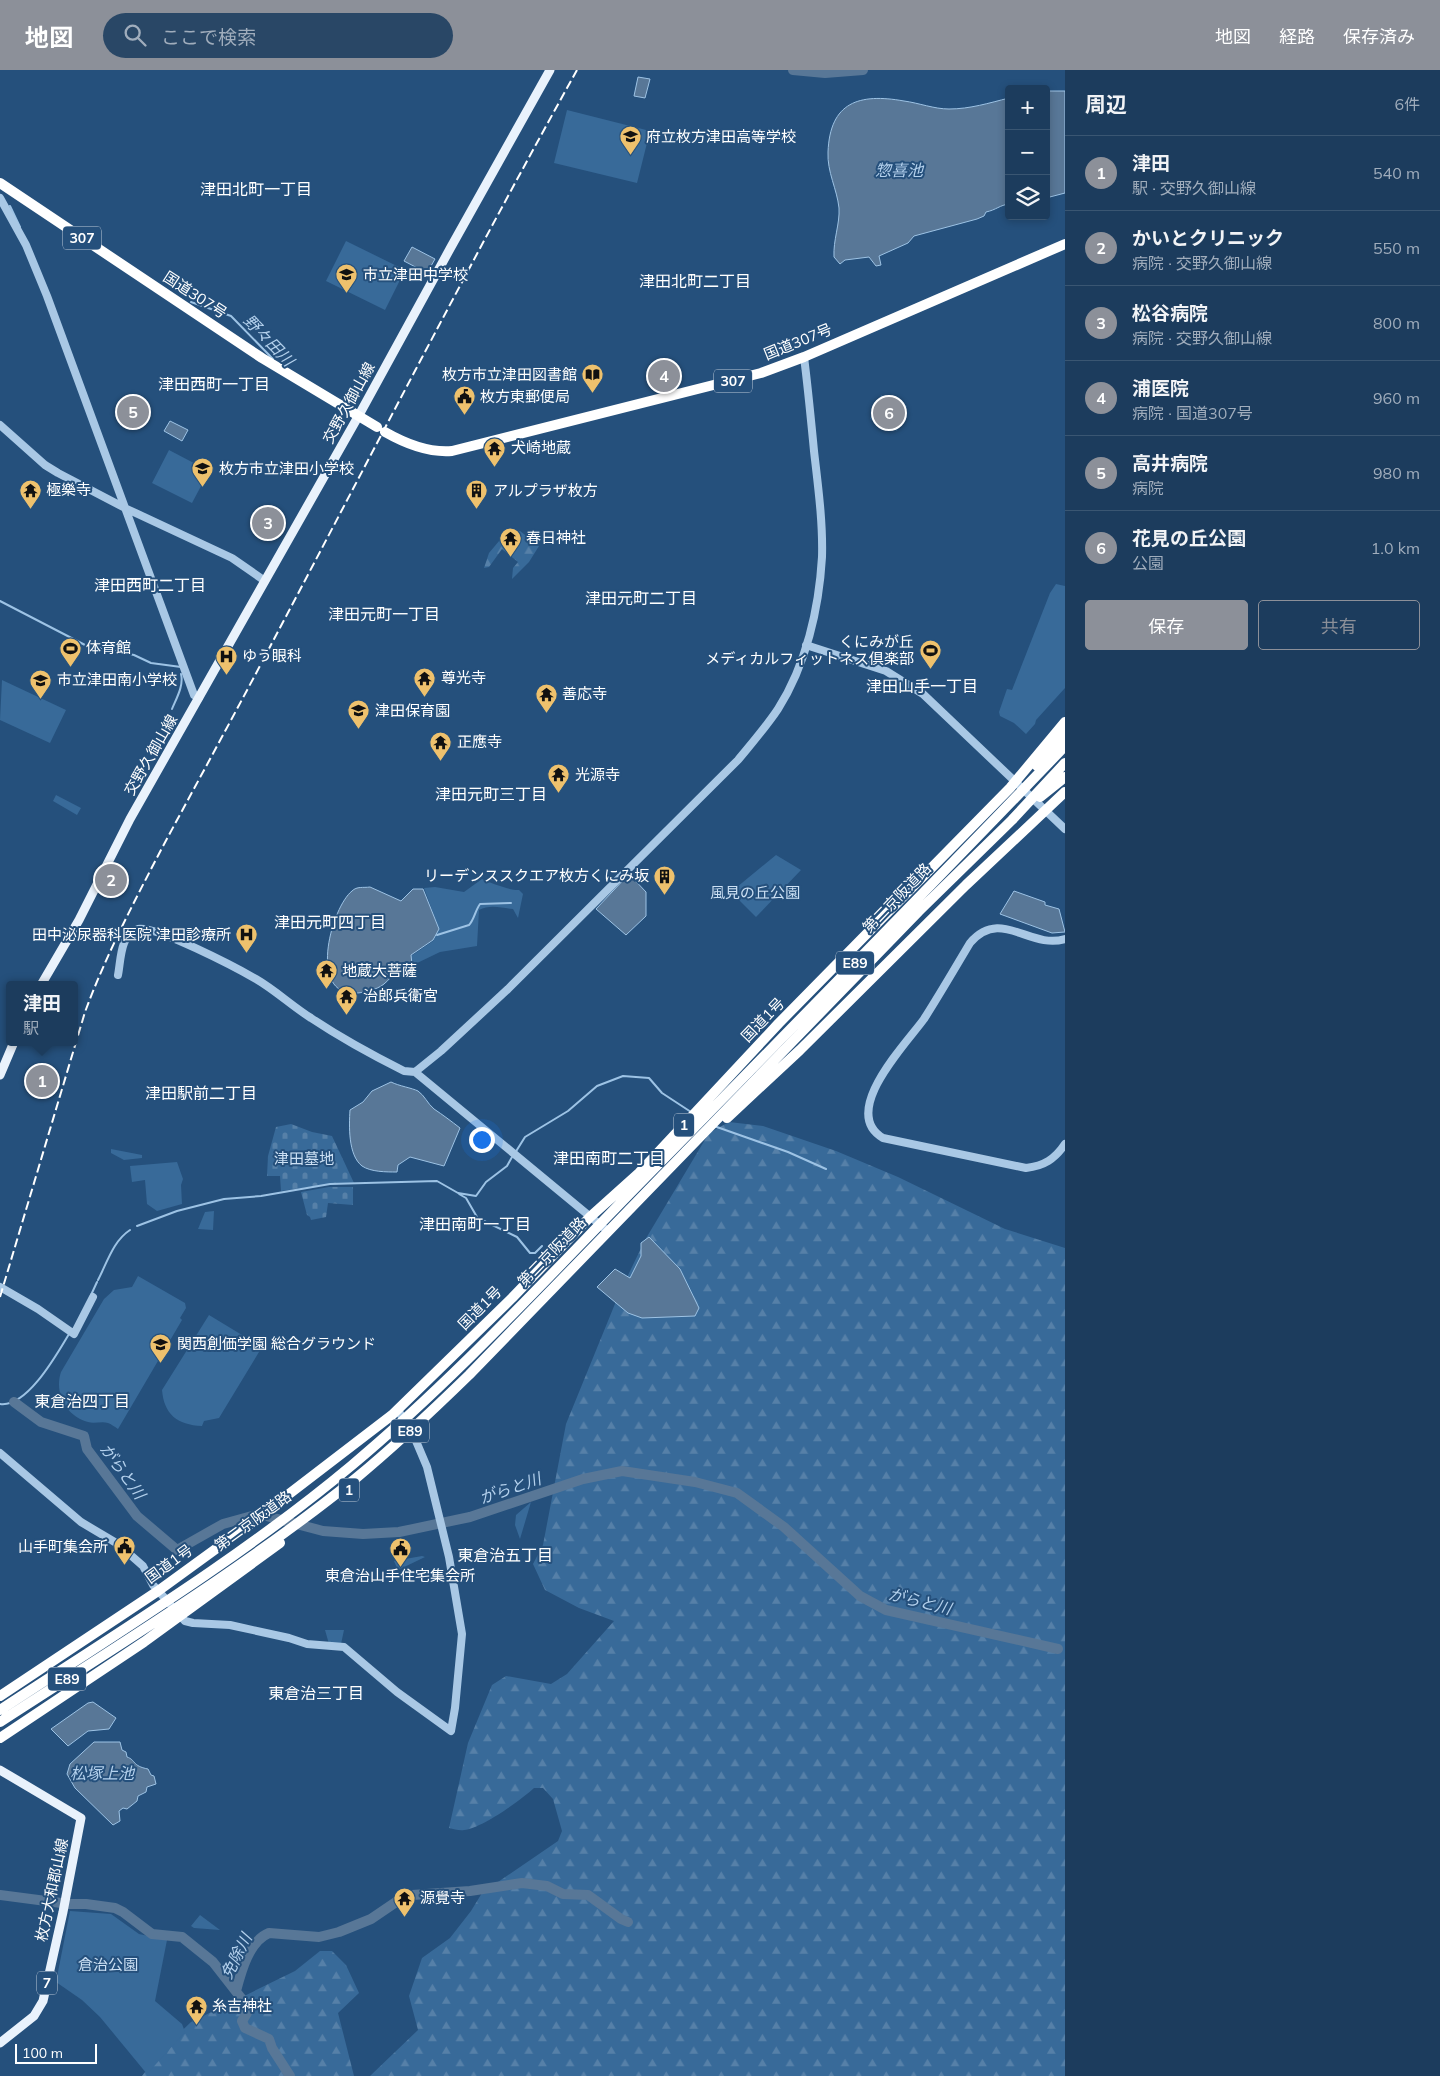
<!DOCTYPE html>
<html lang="ja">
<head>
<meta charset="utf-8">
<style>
	body { margin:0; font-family:Mulish,"Noto Sans JP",sans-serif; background:#294766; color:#f1f3f6 }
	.controls { position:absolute; right:15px; top:15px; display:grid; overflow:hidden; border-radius:5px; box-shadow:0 2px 8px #0003 }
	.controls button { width:45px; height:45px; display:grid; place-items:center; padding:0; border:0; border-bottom:1px solid #3a5672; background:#1c3c5d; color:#f1f3f6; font:25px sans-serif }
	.scale { position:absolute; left:15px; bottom:12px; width:82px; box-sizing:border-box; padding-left:5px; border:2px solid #fff; border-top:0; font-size:14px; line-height:18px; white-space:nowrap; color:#fff; -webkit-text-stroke:4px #25507c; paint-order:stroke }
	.you { position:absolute; left:481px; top:1069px; width:18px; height:18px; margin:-12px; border:4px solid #fff; border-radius:50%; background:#1a73e8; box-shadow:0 0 0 8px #1a73e833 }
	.badge { display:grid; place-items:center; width:32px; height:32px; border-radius:50%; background:#8c9099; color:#fff; font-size:16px; font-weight:700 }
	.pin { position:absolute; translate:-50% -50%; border:2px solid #fff; box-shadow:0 1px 5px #0006 }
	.popup { position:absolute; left:6px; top:911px; width:72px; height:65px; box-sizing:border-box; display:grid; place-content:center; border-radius:5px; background:#1c3c5d; filter:drop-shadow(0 1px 4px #0005); font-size:16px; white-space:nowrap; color:#a0adbc }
	.popup b { font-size:19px; color:#f1f3f6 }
	.popup::after { content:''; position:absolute; left:50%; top:100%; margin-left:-10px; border:10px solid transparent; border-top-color:#1c3c5d }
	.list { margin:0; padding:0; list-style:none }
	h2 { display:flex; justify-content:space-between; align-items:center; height:65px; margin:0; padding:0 20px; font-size:21px }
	h2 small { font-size:16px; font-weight:400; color:#a0adbc }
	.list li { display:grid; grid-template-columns:32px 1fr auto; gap:15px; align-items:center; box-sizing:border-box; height:75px; padding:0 20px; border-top:1px solid #3a5672 }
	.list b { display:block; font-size:19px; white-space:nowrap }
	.list p { margin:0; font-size:16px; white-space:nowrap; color:#a0adbc }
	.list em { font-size:16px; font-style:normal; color:#a0adbc }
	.actions { display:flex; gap:10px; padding:15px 20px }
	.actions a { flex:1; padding:11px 0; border:1px solid #8c9099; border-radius:5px; text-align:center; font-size:18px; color:#8c9099 }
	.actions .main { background:#8c9099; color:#fff }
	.icon { flex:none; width:28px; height:28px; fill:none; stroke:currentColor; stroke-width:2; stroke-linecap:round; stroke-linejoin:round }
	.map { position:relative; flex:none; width:1065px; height:2006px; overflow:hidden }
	header { display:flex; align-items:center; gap:30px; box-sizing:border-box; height:70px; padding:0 25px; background:#8c9099; color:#fff }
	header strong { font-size:24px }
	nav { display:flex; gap:28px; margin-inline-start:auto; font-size:18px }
	.search { width:350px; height:45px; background:#294766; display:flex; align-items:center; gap:12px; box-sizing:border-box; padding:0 18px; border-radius:28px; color:#a0adbc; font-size:19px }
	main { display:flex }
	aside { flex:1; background:#1c3c5d }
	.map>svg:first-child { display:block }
</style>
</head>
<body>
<header>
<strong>地図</strong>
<div class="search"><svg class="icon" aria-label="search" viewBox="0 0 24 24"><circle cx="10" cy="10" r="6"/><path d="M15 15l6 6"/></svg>ここで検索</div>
<nav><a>地図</a><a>経路</a><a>保存済み</a></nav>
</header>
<main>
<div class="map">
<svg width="1065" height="2006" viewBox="0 0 1065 2006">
	<defs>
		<pattern id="forest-firs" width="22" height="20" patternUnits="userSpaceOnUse" patternTransform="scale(1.25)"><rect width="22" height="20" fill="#386a99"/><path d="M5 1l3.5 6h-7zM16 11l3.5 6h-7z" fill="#5680a8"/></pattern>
		<pattern id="cemetery-stones" width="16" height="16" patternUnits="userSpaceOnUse" patternTransform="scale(1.25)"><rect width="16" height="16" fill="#386a99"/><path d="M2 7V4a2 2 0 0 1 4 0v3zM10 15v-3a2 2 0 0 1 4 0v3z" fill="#5680a8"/></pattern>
	</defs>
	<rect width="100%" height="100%" fill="#25507c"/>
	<path fill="url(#forest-firs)" d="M510 458 520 461 539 476 529 492 512 509 513 498 518 492 502 479 489 497 484 498 489 483Z
		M729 1052 763 1056 836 1081 898 1107 1005 1159 1065 1178V2006H370L418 1960 409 1926 422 1888 450 1868 471 1841 482 1823 558 1771 562 1761 553 1729 543 1718H534C521 1730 482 1758 464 1760 460 1761 454 1759 449 1758L468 1673 492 1615 506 1606 551 1614 567 1604 614 1551 579 1538 545 1520 533 1494 543 1475 566 1354 619 1224 645 1170 709 1063Z
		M320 1881H332L346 1895 359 1923 338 1943 354 2006H142L161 1981 191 1952 295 1901Z"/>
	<path fill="url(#cemetery-stones)" d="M291 1054 312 1062 332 1066 354 1113 323 1115 281 1121 280 1106H267L268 1086 276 1057Z
		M329 1117H353V1135L328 1133 326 1147 311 1150 310 1147 307 1145 301 1122Z"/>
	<path fill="#386a99" d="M567 40 650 61 637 113 554 93Z
		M346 171 405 200 385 240 326 211Z
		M881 325 907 336 897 361 870 349Z
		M169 380 209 401 192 433 152 413Z
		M1056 514 1065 516V618L1036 650 1035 654 1026 664 1014 653 1000 646 999 642 1007 619 1012 620 1050 523Z
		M2 610 66 640 50 673 0 650Z
		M56 725 81 738 77 745 53 731Z
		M776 785 801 800 756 847 731 822Z
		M482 809C490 813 512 821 519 820L523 824 518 848 513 839C502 838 490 834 479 840L477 876 440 882 413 895 411 886 433 871 439 859 424 818 435 817 464 822Z
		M111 1079 142 1085V1088L124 1090 111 1083Z
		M177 1092 183 1109 181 1115 182 1134 157 1141 147 1134 145 1110 132 1112 130 1096Z
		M214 1141 213 1160 198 1159 205 1142Z
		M138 1206 185 1233 186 1238 180 1248 182 1250 118 1359C115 1357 111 1354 108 1353 102 1351 94 1354 88 1352 66 1346 54 1323 61 1302L104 1229 114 1220 132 1217Z
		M209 1245 262 1277 219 1348 204 1351 202 1356C177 1355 164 1344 162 1320Z
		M531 1432 520 1469 515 1455 516 1445Z
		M422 1486 425 1487 398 1500 394 1491Z
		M325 1560H344L341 1574H329Z
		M70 1841 111 1844 139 1864 167 1870 155 1931 182 1954 185 1962 147 2004 100 1947 82 1930 56 1912Z
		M200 1845 220 1860 194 1858 191 1856Z"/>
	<path fill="#587797" stroke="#9dc3e5" d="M638 7 650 9 645 28 634 26Z
		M1046 21H1065V123L1046 128Z
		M1009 28V134C1000 135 996 140 986 142L984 146 977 149 914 166 908 173 879 186 881 195 876 196 869 187 845 190 840 194 834 187C833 170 840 154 839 138 837 119 827 102 828 82 830 32 859 23 904 31 919 33 934 39 949 39 970 39 989 33 1009 28Z
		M412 177 435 189 427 203 404 191Z
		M170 351 188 360 182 371 164 361Z
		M629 804 646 822V846L626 865 596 839Z
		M370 817 401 831 413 819H423L439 859 433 870 411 885 412 894C408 896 402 898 398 901 393 904 389 910 384 914 377 920 360 924 351 923 309 920 332 837 352 821 357 816 363 818 370 817Z
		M1014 821 1045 832V835L1059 839 1065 862 1052 863 1000 844Z
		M391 1012C399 1016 412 1018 418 1021 425 1026 427 1033 434 1039 443 1045 451 1051 460 1058L444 1096 410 1087 398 1095 397 1102C386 1102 371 1102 362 1096 348 1085 349 1056 350 1040L363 1032 372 1021Z
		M649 1167 680 1199 699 1238 695 1246 642 1248 628 1243 597 1217 615 1199 630 1208 641 1186V1173Z
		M93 1632 116 1648 109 1659 88 1661 68 1676 51 1659 88 1633Z
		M94 1672H120L122 1680 126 1682 127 1687C136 1690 132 1696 148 1699L151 1705 154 1706 156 1714 147 1717 146 1722 138 1726 137 1731 127 1739 123 1738 119 1741 120 1751 113 1755 75 1718 67 1704 70 1694Z"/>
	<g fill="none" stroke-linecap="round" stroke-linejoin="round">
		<path stroke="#9dc3e5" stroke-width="2" d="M10 136 20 157
			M191 232 231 246 273 289
			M0 531 85 575 134 585 151 593 181 597
			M172 639C176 629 184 616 181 604
			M437 865 469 855C474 850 475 841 480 834L511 833
			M714 1056 788 1082 826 1099
			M515 1083 525 1067 568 1041 597 1016 623 1006 649 1008 662 1023 691 1042
			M459 1124 466 1128 477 1147
			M480 1149 517 1167 530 1183H535L542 1176
			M137 1156 177 1141 224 1129 261 1126 330 1114 437 1111 458 1123 476 1126 486 1112 507 1096 512 1087
			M98 1210C107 1193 113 1171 130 1160
			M91 1225 97 1212
			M0 1334C27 1338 57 1284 69 1264"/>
		<path stroke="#587797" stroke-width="10" d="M793 0 825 3 863 0
			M14 1332 41 1352 84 1366 87 1379 137 1446 177 1480 223 1454 259 1444 323 1461 363 1464 399 1462 470 1447 583 1409 622 1401 695 1412 737 1423 784 1457 860 1526 886 1540 1058 1579
			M0 1825 69 1834H86L115 1838 123 1842 152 1864 182 1867 213 1892 245 1933 247 1943 242 1951 245 1958 269 1969 272 1978 290 2006
			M236 1921C241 1902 249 1871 269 1863L319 1867 339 1862 371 1849 399 1830 412 1825 470 1821 522 1813 547 1816 563 1824 588 1825 621 1849 628 1852"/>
		<path stroke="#a9c8e5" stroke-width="8" d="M0 128 26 175 47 226 194 625 199 628
			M0 355 45 395 58 403 127 439 232 488 265 511
			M806 575 886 601 923 624 1065 759
			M1065 869C1030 880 1001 837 970 873 955 898 940 924 924 949 906 974 839 1042 883 1068L1026 1098C1044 1096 1055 1089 1065 1074
			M118 905C121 890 120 864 138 859 155 855 237 898 256 909 275 920 292 936 311 948 341 968 372 985 404 1001L415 1002 604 1158
			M415 1002 441 981 508 919 738 690C752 673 766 657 778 639 806 595 819 539 822 487 823 452 818 416 814 381 811 350 808 318 804 287
			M0 1217 38 1239 74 1264 93 1227
			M0 1383 81 1452 118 1474 143 1496 153 1515 170 1534
			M178 1543 185 1551 193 1553 230 1555 289 1568 307 1574 344 1577 397 1622 451 1661 455 1638 462 1564 449 1487 427 1397 416 1371 398 1340"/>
		<path stroke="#e9f2fc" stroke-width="9" d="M41 915 79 850 130 749 359 345 451 177 550 0
			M0 1005 14 972
			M0 1700 81 1748 63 1842 43 1931 34 1946 0 1973"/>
		<path stroke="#fff" stroke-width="10" d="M0 113 262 288 377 357
			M385 362C406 374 428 383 452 381L761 303 804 287 1065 174
			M1037 696 1065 663
			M1040 727 1065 707
			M727 1048 800 980 966 815 1065 722
			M0 1626 158 1521 246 1457 392 1345 512 1228 590 1147 639 1103 779 953 1010 718 1065 652
			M0 1640C119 1562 242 1487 351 1396 455 1309 546 1209 641 1112 783 967 925 822 1065 676
			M0 1652C120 1574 243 1499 355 1409 395 1376 432 1341 469 1305L919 841 1012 750 1065 693
			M0 1668 144 1572 280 1473"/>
		<path stroke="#fff" stroke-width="2" stroke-dasharray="9 4" stroke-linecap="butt" d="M0 1227 85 942C106 885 134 832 162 778 199 709 237 640 273 571 374 380 472 189 577 0"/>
	</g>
	<defs>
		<symbol id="school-pin" viewBox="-11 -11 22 30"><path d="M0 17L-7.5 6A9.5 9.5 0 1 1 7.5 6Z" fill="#eec16d" stroke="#25507c"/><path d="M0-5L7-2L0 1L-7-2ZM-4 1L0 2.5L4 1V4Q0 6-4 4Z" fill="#111"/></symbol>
		<symbol id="library-pin" viewBox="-11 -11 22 30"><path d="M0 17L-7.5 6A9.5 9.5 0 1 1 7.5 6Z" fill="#eec16d" stroke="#25507c"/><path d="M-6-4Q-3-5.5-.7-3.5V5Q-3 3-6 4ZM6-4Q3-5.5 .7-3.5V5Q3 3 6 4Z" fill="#111"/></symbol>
		<symbol id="civic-pin" viewBox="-11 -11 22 30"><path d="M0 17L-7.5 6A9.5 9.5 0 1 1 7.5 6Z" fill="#eec16d" stroke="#25507c"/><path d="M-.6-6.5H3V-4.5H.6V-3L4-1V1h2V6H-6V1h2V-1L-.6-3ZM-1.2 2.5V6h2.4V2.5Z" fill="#111"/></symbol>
		<symbol id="temple-pin" viewBox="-11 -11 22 30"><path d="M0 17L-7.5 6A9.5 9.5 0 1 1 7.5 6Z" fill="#eec16d" stroke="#25507c"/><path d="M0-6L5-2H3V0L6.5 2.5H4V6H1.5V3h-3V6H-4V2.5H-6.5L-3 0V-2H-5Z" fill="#111"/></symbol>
		<symbol id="building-pin" viewBox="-11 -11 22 30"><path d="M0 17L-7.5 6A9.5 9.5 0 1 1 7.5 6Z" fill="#eec16d" stroke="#25507c"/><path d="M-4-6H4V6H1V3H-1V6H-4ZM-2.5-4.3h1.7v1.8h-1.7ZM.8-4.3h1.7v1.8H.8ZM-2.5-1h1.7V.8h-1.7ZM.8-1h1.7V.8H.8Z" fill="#111"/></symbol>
		<symbol id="stadium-pin" viewBox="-11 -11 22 30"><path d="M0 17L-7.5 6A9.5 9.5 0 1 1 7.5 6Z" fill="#eec16d" stroke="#25507c"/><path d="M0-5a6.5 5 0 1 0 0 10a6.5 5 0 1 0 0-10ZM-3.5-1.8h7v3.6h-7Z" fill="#111"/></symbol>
		<symbol id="hospital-pin" viewBox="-11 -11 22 30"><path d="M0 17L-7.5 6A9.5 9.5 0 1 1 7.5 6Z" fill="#eec16d" stroke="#25507c"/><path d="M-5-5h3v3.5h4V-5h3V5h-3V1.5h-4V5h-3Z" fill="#111"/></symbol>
	</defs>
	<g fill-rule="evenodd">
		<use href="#school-pin" x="618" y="54" width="25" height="34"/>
		<use href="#school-pin" x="334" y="192" width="25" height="34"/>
		<use href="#library-pin" x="580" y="292" width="25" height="34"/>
		<use href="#civic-pin" x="452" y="314" width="25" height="34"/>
		<use href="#temple-pin" x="482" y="366" width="25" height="34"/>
		<use href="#school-pin" x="190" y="386" width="25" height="34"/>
		<use href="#temple-pin" x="18" y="408" width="25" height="34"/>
		<use href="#building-pin" x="464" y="408" width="25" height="34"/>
		<use href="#temple-pin" x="498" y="456" width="25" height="34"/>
		<use href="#stadium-pin" x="58" y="566" width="25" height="34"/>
		<use href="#stadium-pin" x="918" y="568" width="25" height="34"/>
		<use href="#hospital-pin" x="214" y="574" width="25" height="34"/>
		<use href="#temple-pin" x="412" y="596" width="25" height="34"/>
		<use href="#school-pin" x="28" y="598" width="25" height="34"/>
		<use href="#temple-pin" x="534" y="612" width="25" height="34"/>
		<use href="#school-pin" x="346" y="628" width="25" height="34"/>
		<use href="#temple-pin" x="428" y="660" width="25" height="34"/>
		<use href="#temple-pin" x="546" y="692" width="25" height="34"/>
		<use href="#building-pin" x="652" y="794" width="25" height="34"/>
		<use href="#hospital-pin" x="234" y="852" width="25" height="34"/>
		<use href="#temple-pin" x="314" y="888" width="25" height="34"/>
		<use href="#temple-pin" x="334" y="914" width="25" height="34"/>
		<use href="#school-pin" x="148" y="1262" width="25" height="34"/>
		<use href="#civic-pin" x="112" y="1464" width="25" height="34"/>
		<use href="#civic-pin" x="388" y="1466" width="25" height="34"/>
		<use href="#temple-pin" x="392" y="1816" width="25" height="34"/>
		<use href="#temple-pin" x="184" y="1924" width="25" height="34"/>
	</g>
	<g text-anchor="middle" stroke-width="4" stroke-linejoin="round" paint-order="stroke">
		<g fill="#25507c" stroke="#becad8" stroke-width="1">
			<rect x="63" y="156.5" width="38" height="23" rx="4"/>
			<rect x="714" y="299.5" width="38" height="23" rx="4"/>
			<rect x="836" y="881.5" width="38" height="23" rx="4"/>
			<rect x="674" y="1043.5" width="20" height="23" rx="4"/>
			<rect x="391" y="1349.5" width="38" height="23" rx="4"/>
			<rect x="339" y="1408.5" width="20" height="23" rx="4"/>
			<rect x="48" y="1597.5" width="38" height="23" rx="4"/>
			<rect x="37" y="1901.5" width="20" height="23" rx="4"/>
		</g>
		<g font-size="14" font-weight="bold" fill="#fff">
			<text x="82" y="173">307</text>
			<text x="733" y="316">307</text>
			<text x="855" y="898">E89</text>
			<text x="684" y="1060">1</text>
			<text x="410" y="1366">E89</text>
			<text x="349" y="1425">1</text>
			<text x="67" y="1614">E89</text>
			<text x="47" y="1918">7</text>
		</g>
		<g font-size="15" fill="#fff" stroke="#25507c" text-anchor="start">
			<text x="646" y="72">府立枚方津田高等学校</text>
			<text x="363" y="210">市立津田中学校</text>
			<text x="577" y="310" text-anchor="end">枚方市立津田図書館</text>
			<text x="480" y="332">枚方東郵便局</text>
			<text x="511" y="383">犬崎地蔵</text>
			<text x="219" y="404">枚方市立津田小学校</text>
			<text x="46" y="425">極樂寺</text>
			<text x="493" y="426">アルプラザ枚方</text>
			<text x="526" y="473">春日神社</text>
			<text x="914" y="577" text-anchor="end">くにみが丘<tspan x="914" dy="17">メディカルフィットネス倶楽部</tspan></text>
			<text x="86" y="583">体育館</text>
			<text x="242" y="591">ゆう眼科</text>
			<text x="441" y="613">尊光寺</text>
			<text x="57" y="615">市立津田南小学校</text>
			<text x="562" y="629">善応寺</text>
			<text x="375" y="646">津田保育園</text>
			<text x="457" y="677">正應寺</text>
			<text x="575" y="710">光源寺</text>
			<text x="649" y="811" text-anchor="end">リーデンススクエア枚方くにみ坂</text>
			<text x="231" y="870" text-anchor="end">田中泌尿器科医院 津田診療所</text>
			<text x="342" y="906">地蔵大菩薩</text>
			<text x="363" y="931">治郎兵衛宮</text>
			<text x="177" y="1279">関西創価学園 総合グラウンド</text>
			<text x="108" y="1482" text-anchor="end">山手町集会所</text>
			<text x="400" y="1511" text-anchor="middle">東倉治山手住宅集会所</text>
			<text x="420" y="1833">源覺寺</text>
			<text x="212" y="1941">糸吉神社</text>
		</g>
		<g font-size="15" fill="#fff" stroke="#25507c">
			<text transform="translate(195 225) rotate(33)" y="5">国道307号</text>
			<text transform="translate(798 272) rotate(-22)" y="5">国道307号</text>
			<text transform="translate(349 333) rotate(-61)" y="5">交野久御山線</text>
			<text transform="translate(151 685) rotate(-60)" y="5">交野久御山線</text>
			<text transform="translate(897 828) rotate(-46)" y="5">第二京阪道路</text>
			<text transform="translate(763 950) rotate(-46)" y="5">国道1号</text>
			<text transform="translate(552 1182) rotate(-46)" y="5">第二京阪道路</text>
			<text transform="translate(480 1238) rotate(-45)" y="5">国道1号</text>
			<text transform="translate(253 1451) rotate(-36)" y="5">第二京阪道路</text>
			<text transform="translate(169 1494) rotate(-36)" y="5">国道1号</text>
			<text transform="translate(52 1820) rotate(-78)" y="5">枚方大和郡山線</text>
		</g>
		<g font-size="15" fill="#cce0f4" stroke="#25507c">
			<text x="755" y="828">風見の丘公園</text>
			<text x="304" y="1094">津田墓地</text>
			<text x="108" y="1900">倉治公園</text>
		</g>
		<g font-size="16" font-style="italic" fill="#b4d1ed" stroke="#25507c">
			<text x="899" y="106">惣喜池</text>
			<text transform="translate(269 270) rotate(46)" y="6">野々田川</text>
			<text transform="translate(123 1401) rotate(54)" y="6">がらと川</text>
			<text transform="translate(510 1418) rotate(-19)" y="6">がらと川</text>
			<text transform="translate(920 1531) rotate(14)" y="6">がらと川</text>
			<text x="102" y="1709">松塚上池</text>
			<text transform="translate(236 1886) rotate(-63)" y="6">免除川</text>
		</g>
		<g font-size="16" fill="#fff" stroke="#25507c">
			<text x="256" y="125">津田北町一丁目</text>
			<text x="695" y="217">津田北町二丁目</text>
			<text x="214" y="320">津田西町一丁目</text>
			<text x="150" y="521">津田西町二丁目</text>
			<text x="641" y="534">津田元町二丁目</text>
			<text x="384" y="550">津田元町一丁目</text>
			<text x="922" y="622">津田山手一丁目</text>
			<text x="491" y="730">津田元町三丁目</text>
			<text x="330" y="858">津田元町四丁目</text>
			<text x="201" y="1029">津田駅前二丁目</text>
			<text x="609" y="1094">津田南町二丁目</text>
			<text x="475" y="1160">津田南町一丁目</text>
			<text x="82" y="1337">東倉治四丁目</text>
			<text x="505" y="1491">東倉治五丁目</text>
			<text x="316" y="1629">東倉治三丁目</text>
		</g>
	</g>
</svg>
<div class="controls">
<button>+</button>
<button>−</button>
<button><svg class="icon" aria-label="layers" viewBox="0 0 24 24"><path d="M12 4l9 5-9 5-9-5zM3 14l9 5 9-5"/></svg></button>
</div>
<div class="scale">100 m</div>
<div class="you"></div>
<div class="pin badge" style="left:42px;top:1011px">1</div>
<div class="popup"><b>津田</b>駅</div>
<div class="pin badge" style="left:111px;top:810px">2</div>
<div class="pin badge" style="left:268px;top:453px">3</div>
<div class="pin badge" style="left:664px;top:306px">4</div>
<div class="pin badge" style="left:133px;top:342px">5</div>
<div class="pin badge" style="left:889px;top:343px">6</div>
</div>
<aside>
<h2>周辺<small>6件</small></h2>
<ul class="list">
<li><span class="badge">1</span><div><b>津田</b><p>駅 · 交野久御山線</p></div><em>540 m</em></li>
<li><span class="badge">2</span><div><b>かいとクリニック</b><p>病院 · 交野久御山線</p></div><em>550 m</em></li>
<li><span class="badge">3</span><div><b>松谷病院</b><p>病院 · 交野久御山線</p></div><em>800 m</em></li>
<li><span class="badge">4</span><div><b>浦医院</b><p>病院 · 国道307号</p></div><em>960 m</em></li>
<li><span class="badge">5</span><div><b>高井病院</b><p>病院</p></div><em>980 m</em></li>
<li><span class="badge">6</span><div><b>花見の丘公園</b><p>公園</p></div><em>1.0 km</em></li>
</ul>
<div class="actions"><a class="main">保存</a><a>共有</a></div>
</aside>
</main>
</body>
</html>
